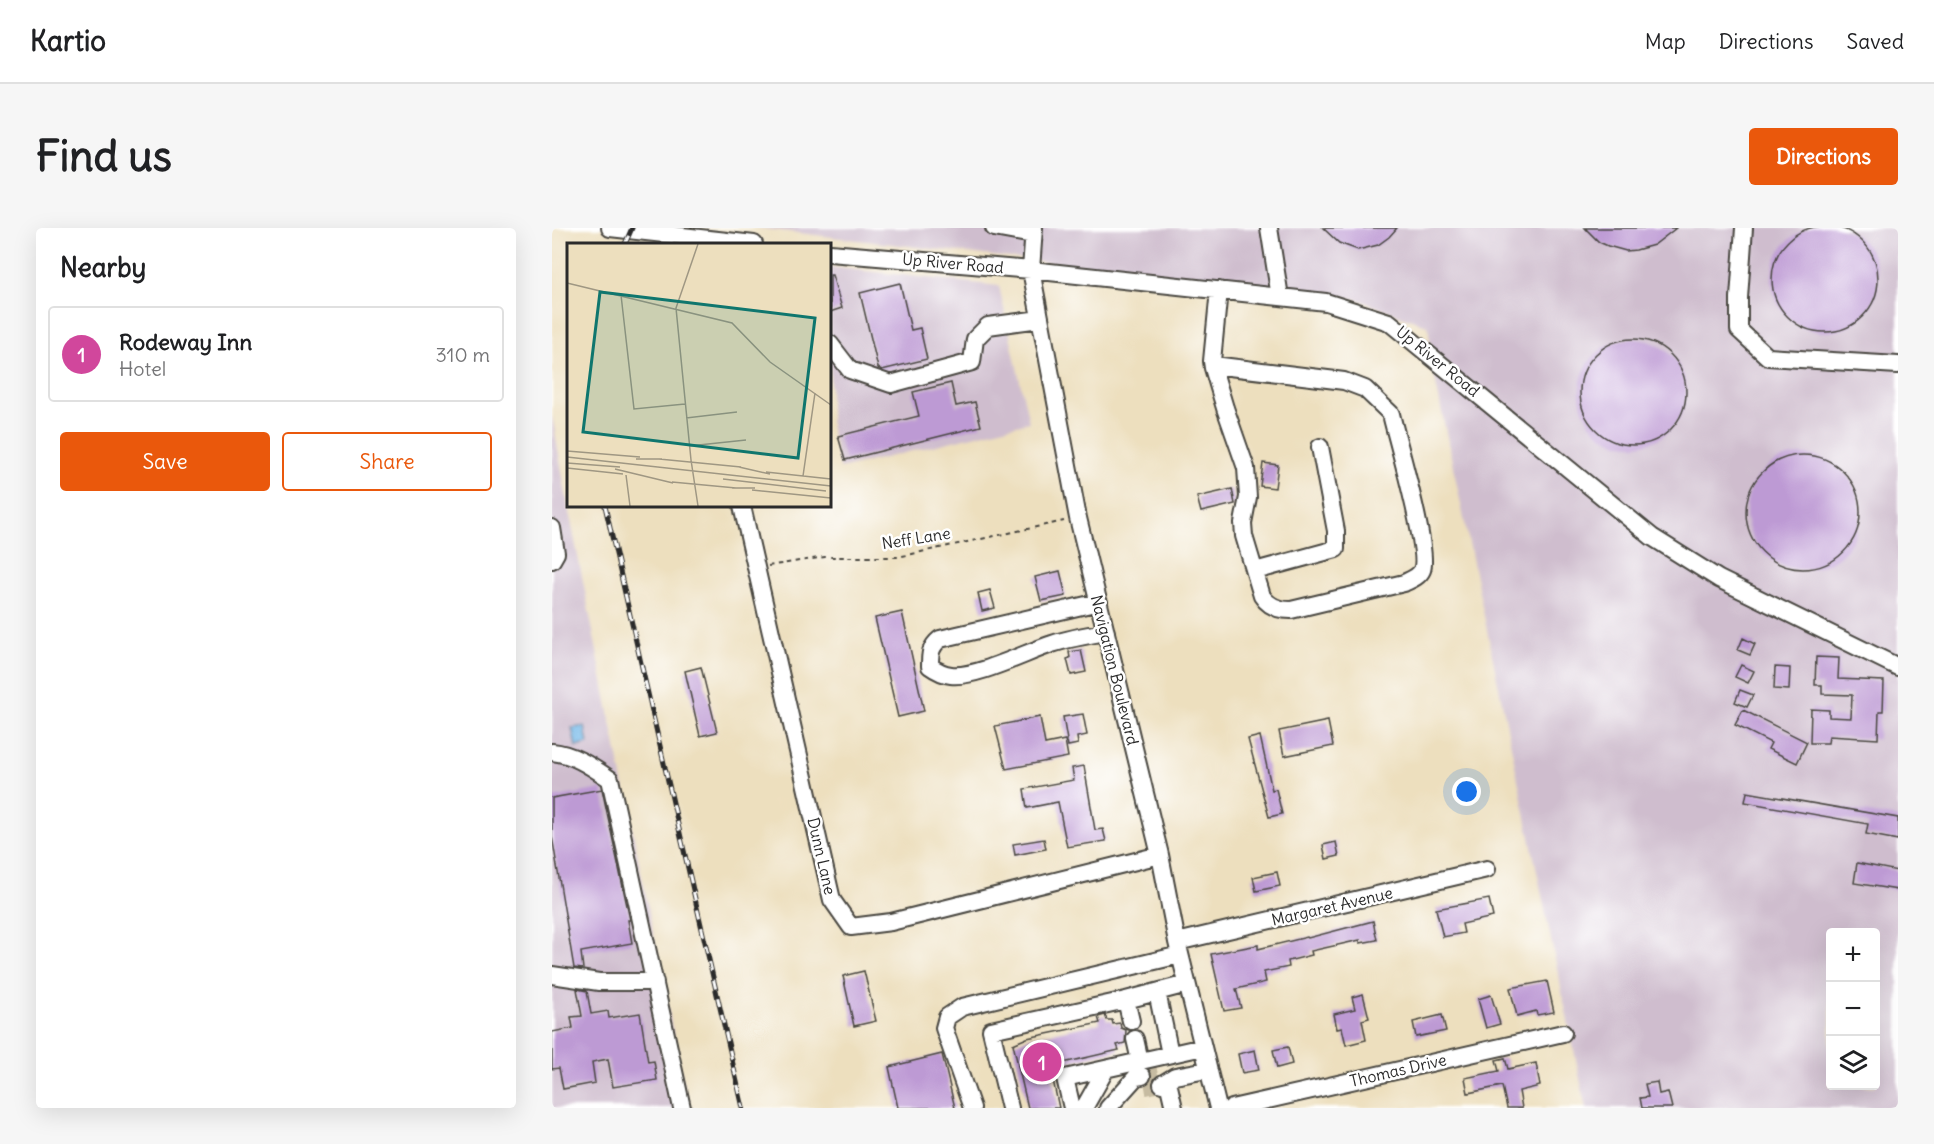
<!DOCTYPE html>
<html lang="en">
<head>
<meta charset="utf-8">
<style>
	body { margin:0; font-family:Delius,sans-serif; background:#f6f6f6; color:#202124 }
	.controls { position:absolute; right:18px; bottom:18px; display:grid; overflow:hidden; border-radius:6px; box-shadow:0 6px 24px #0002 }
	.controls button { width:54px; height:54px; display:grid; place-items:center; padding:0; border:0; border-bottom:2px solid #e0e0e0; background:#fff; color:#202124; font:30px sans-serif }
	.you { position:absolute; left:915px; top:564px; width:21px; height:21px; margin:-15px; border:4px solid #fff; border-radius:50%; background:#1a73e8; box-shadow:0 0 0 9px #1a73e833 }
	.badge { display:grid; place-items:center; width:39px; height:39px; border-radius:50%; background:#ea580c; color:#fff; font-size:20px; font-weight:700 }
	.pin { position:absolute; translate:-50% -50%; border:3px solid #fff; box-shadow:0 2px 6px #0006 }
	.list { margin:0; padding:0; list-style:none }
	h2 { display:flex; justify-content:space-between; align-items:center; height:78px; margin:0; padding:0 24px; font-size:26px }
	h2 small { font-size:20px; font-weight:400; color:#757577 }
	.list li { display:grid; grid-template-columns:39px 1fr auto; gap:18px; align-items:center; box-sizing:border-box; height:96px; margin:0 12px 12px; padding:0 12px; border:2px solid #e0e0e0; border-radius:6px }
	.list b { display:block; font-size:22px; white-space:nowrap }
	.list p { margin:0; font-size:20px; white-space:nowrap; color:#757577 }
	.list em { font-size:20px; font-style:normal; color:#757577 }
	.actions { display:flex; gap:12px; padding:18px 24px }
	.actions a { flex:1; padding:14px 0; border:2px solid #ea580c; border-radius:6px; text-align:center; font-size:21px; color:#ea580c }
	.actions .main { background:#ea580c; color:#fff }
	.icon { flex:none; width:33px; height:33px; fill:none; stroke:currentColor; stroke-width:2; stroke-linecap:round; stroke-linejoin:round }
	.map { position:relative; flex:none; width:1346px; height:880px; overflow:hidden; border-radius:6px }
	header { display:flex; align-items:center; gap:36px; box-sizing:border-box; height:84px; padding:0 30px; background:#fff; border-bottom:2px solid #e0e0e0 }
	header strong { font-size:28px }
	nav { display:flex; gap:33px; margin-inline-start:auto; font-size:21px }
	.intro { display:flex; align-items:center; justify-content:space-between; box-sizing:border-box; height:144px; padding:0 36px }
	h1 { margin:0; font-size:42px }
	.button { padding:15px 27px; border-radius:6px; background:#ea580c; color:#fff; font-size:21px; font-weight:700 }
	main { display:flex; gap:36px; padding:0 36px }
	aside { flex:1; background:#fff; border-radius:6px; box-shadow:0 6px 24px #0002 }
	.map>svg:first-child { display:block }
</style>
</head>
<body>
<header>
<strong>Kartio</strong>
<nav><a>Map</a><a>Directions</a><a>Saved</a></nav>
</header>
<div class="intro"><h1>Find us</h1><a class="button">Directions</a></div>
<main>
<aside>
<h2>Nearby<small></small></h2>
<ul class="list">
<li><span class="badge" style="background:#d1479c">1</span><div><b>Rodeway Inn</b><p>Hotel</p></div><em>310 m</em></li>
</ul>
<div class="actions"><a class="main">Save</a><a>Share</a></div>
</aside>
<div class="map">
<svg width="1346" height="880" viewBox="0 0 1346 880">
	<rect width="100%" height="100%" fill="#fff"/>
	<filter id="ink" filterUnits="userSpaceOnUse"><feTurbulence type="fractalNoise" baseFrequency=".0167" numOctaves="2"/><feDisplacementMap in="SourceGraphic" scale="12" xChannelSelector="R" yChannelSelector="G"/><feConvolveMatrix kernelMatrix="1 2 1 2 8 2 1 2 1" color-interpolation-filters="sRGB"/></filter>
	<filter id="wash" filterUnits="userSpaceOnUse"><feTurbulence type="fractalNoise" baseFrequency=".008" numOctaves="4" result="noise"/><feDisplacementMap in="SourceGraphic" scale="24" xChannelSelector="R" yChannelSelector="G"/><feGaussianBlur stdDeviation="1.35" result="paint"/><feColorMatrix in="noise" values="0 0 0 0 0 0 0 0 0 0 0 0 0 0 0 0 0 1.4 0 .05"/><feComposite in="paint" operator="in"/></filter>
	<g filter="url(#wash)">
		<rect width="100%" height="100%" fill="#eddfbe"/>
		<path fill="#cfbdce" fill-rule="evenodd" d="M204 0H1346V880H1034L883 151 876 98 804 71ZM1278 704H1324V858H1278Z
			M278 39 447 58 477 194 288 241 278 197Z
			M0 187 16 278 136 880H0Z"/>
		<path fill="#70b6e7" stroke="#4e7089" stroke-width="1.5" d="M33 498 36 516 24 519 20 500Z"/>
		<g id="blocks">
			<path fill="#bd9ad4" d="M1220 51a53 53 0 1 1 106 0a53 53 0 1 1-106 0Z
				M771 0H845L837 9 826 17 806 22 787 15Z
				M1033 0H1124L1102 17 1084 22 1074 23 1056 18 1047 14Z
				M278 47H280L290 80 278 84Z
				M348 55 359 102 368 100 375 131 330 142 326 140 308 65Z
				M1028 164a53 53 0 1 1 106 0a53 53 0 1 1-106 0Z
				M399 155 404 178 423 174 429 198 293 232 286 208 367 188 361 164Z
				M1194 284a57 57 0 1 1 114 0a57 57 0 1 1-114 0Z
				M711 235 726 237 723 260 708 258Z
				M680 261 683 276 649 284 645 269Z
				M508 343 514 368 489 373 483 349Z
				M438 362 443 380 430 383 426 365Z
				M350 384 372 483 346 489 323 390Z
				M1191 410 1203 416 1198 427 1186 422Z
				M529 422 534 444 519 447 515 431 518 430 517 424Z
				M1264 429 1287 430 1286 451 1332 453 1331 483H1327L1326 511 1277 508 1276 515H1258L1259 481 1277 482V489L1299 490 1300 467 1270 466V457H1263Z
				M1189 437 1202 443 1196 455 1183 449Z
				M149 439 165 504 148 508 133 443Z
				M1223 439 1238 440 1237 462 1222 461Z
				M1188 462 1201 467 1195 479 1183 474Z
				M1191 482 1255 514 1245 535 1216 521 1219 515 1183 497Z
				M531 486 535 507 525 509 526 516 516 518 511 489Z
				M488 489 493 516 513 512 516 529 454 541 443 498Z
				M776 493 781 518 732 528 727 503Z
				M708 508 720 562 724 561 730 586 717 589 696 511Z
				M532 538 543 602 551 601 554 613 515 619 506 574 475 580 472 561 522 552 520 540Z
				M50 561 78 692H76L80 715 29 724 31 741 22 740 0 608V570Z
				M1195 564 1346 590V612L1314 606 1316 596 1193 574Z
				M492 611 494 621 463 627 461 616Z
				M784 614 787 628 774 631 771 617Z
				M1305 635 1346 643V662L1302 655Z
				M725 644 728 658 704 663 701 649Z
				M937 671 941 689 910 696 912 705 891 709 884 681Z
				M821 693 825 712 808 715V712L759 723 760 727 736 733 737 739 712 744 714 754 684 761 689 780 672 783 659 726 706 717V721L755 709 756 710Z
				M312 743 324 793 302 798 291 748Z
				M995 753 1002 784 985 787 984 783 965 788 958 760Z
				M25 761 35 763 39 786 56 783 57 790 88 785 96 834 102 833 105 852 61 859 56 831 40 834 43 855 11 861 7 840 0 841V804L21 800 19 789 30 788Z
				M811 766 817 790 810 792 814 812 794 817 790 800 785 801 782 786 803 781 800 769Z
				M939 767 948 796 934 800 926 771Z
				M553 787 555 792H560L561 796 568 795 569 800 574 802 573 815 565 817 567 822 498 838 507 880H476L461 816 475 810 548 795 546 789Z
				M890 787 894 803 864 809 861 794Z
				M736 819 740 836 725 840 721 822Z
				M703 822 707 842 690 845 686 826Z
				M390 826 403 880H346L337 839Z
				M953 830 956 841 984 835 988 858 967 863 970 880H955L950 858 916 865 913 850 947 843 944 832Z
				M1105 854 1107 866 1116 864 1120 880H1090L1088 870 1096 869 1093 856Z"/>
		</g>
	</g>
	<g filter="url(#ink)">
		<use href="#blocks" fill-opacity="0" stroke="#484641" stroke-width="1.5"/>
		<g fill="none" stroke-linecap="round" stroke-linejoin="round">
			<path stroke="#c6bba1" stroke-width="16" stroke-dasharray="16 8" stroke-linecap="butt" d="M590 848 607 844
				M593 859 610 856"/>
			<defs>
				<path id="minor" d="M58 0 202 16
					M442 0 481 7
					M482 0 479 42 526 290 608 627 625 714 666 880
					M717 0 728 69
					M1192 0 1187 70V102L1216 129 1346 137
					M278 25 479 42 774 74 837 94 1100 309 1167 351 1346 439
					M278 116 298 142 339 156 420 134 423 111 436 98 488 91
					M661 137 792 153 813 161 839 186C845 212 878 324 870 342 867 349 858 352 852 355L739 382C727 382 717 379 710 368L692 308 691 295 696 269 694 240 673 180 661 140 660 133 667 62
					M190 278 280 672 299 699 339 694 608 627
					M0 300 4 325 0 332
					M703 343 784 321V303L768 219
					M547 374 388 411C378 419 378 426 378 438 385 443 391 446 399 447 424 450 475 424 500 416 518 410 536 407 554 404
					M0 524C22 526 40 539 58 551L130 880
					M625 714 935 641
					M0 747 47 754H103
					M605 764 618 826
					M574 772 579 793
					M583 811 588 833
					M616 854 622 880
					M610 856 623 848 655 842
					M420 880 392 800 395 789 410 779 628 727
					M458 880 439 802 574 772 635 756
					M520 880 513 850 651 819
					M532 880 554 841
					M556 880 584 849 590 848
					M680 880 1011 805"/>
			</defs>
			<use href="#minor" stroke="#484641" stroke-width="20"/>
			<path stroke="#484641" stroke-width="2" stroke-dasharray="4.5 4.5" stroke-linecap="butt" d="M216 338 273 329H346L512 293"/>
			<use href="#minor" stroke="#fff" stroke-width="16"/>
			<defs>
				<path id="rail" d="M73 16 80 0
					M53 278 191 880"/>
			</defs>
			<use href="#rail" stroke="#2b2b2b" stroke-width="5"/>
			<use href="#rail" stroke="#fff" stroke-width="3" stroke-dasharray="9" stroke-linecap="butt"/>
		</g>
	</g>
	<g text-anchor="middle" stroke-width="5" stroke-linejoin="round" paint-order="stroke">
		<g font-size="16" fill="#2b2b2b" stroke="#fff">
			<text transform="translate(401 35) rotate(5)" y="6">Up River Road</text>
			<text transform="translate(886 133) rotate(39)" y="6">Up River Road</text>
			<text transform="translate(364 310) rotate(-9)" y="6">Neff Lane</text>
			<text transform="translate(563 442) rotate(76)" y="6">Navigation Boulevard</text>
			<text transform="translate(270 628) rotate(77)" y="6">Dunn Lane</text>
			<text transform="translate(780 678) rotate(-13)" y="6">Margaret Avenue</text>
			<text transform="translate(846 842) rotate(-13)" y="6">Thomas Drive</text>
		</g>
	</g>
	<g transform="translate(15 15)">
		<rect width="264" height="264" fill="#eddfbe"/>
		<path fill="none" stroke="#9f9783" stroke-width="1.5" d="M0 40 165 80 203 119 264 162M54 52 67 166 118 161M119 175 170 169M122 203 179 197M0 208 73 214M0 214 264 243M69 216H95M92 216 174 224M124 217 109 65 131 1M124 217 131 263M0 220 53 224M172 224 203 231M0 225 56 231M48 226 106 240M199 229 264 236M59 232 63 263M236 233 248 150M156 236 259 248M105 239 169 245M165 245H188M185 247 264 255"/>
		<path fill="#0f766e" fill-opacity="0.15" stroke="#0f766e" stroke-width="3" d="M33 49 248 75 231 215 16 189Z"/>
		<rect width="264" height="264" fill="none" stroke="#2b2b2b" stroke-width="3"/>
	</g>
</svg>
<div class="controls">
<button>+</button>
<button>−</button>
<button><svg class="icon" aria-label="layers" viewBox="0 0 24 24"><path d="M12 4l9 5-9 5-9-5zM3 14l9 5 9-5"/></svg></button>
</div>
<div class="you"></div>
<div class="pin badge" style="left:490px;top:834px;background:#d1479c">1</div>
</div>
</main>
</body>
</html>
